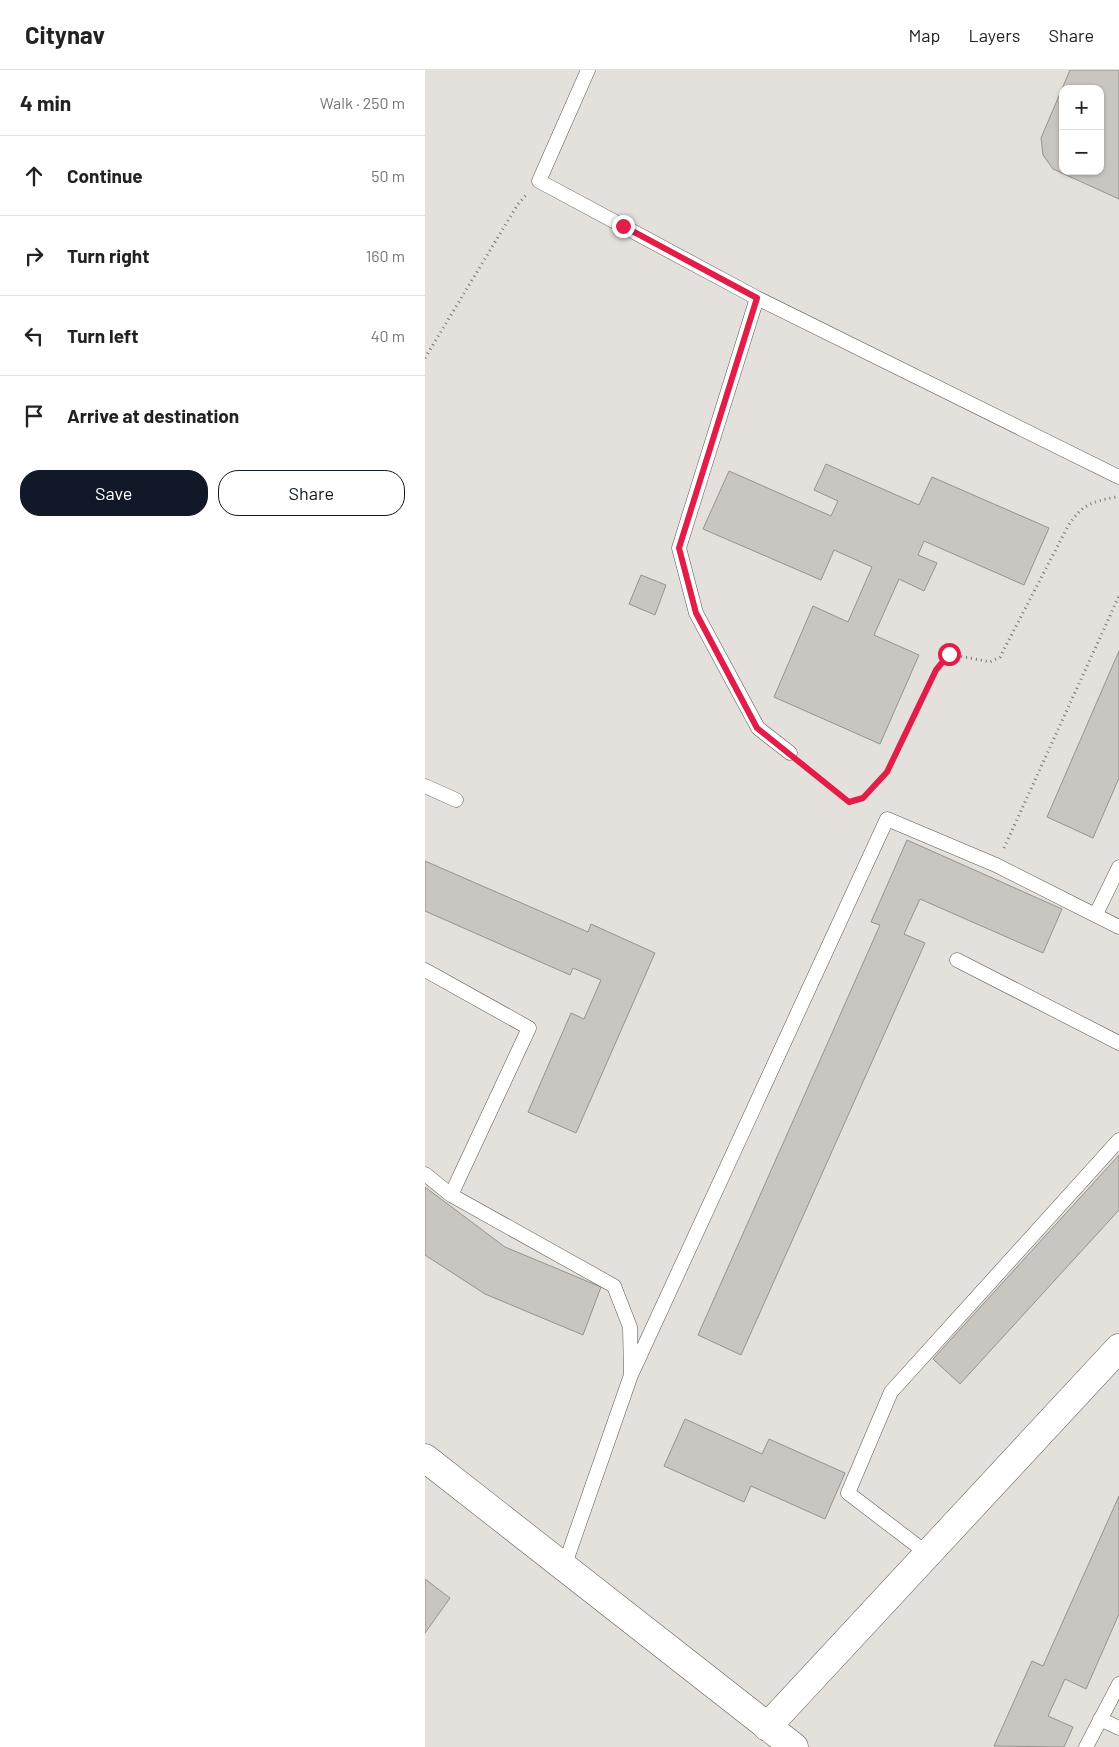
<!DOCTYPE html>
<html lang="en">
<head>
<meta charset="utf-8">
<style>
	body { margin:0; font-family:Barlow,sans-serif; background:#f6f6f6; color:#222 }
	.controls { position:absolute; right:15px; top:15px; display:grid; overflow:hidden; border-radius:10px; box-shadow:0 1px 4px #0004 }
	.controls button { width:45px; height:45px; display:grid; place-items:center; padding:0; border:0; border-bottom:1px solid #e0e0e0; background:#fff; color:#222; font:25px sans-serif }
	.stop { position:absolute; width:15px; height:15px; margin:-11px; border:4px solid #e11d48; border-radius:50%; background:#fff }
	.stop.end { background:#e11d48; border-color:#fff; box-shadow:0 1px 5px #0008 }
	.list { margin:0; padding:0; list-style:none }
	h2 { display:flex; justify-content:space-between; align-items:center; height:65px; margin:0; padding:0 20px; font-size:21px }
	h2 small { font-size:16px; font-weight:400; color:#767676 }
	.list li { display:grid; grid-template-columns:32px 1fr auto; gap:15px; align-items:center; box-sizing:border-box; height:80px; padding:0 20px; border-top:1px solid #e0e0e0 }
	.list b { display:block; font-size:19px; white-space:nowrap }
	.list em { font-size:16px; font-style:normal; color:#767676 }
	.actions { display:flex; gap:10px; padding:15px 20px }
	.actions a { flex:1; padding:11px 0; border:1px solid #111827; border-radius:20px; text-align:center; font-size:18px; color:#111827 }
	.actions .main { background:#111827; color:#fff }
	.icon { flex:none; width:28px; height:28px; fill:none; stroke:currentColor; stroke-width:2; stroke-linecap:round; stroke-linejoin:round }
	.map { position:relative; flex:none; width:694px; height:1677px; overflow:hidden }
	header { display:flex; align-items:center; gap:30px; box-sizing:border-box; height:70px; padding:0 25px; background:#fff; border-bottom:1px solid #e0e0e0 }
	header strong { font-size:24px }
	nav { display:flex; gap:28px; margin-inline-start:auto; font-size:18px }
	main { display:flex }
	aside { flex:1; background:#fff }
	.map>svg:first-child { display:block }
</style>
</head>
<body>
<header>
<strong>Citynav</strong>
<nav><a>Map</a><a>Layers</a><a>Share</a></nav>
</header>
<main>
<aside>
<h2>4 min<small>Walk · 250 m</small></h2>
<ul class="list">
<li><svg class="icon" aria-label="ahead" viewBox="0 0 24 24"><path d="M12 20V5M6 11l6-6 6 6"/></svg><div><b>Continue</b></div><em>50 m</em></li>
<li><svg class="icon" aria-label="right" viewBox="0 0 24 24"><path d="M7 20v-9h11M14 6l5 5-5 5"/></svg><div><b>Turn right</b></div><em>160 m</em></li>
<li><svg class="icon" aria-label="left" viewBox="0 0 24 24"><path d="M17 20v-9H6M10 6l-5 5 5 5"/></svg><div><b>Turn left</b></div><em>40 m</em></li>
<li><svg class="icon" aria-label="arrive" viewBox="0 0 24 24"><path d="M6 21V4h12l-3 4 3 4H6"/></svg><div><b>Arrive at destination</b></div></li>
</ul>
<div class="actions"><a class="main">Save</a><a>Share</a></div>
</aside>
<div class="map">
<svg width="694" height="1677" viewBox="0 0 694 1677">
	<rect width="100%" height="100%" fill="#e4e0db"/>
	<path fill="#c9c5c0" stroke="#96938e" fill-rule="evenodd" d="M645 0H694V129L628 99 618 85 616 68ZM638 19H675V101H638Z
		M401 394 494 435 507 407 624 458 599 515 499 471 493 485 512 493 499 521 474 509 449 565 494 585 455 674 349 627 388 536 423 552 447 497 409 480 396 510 278 459 304 401 406 446 413 431 389 420Z
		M216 505 241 515 230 545 204 534Z
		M694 581V708L668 768 622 747Z
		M482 770 637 839 618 883 495 829 479 864 500 873 316 1285 273 1265 455 855 446 852Z
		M0 791 163 862 166 854 230 883 151 1063 103 1042 146 943 159 949 176 910 148 898 145 905 0 841Z
		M694 1085V1140L535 1314 508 1289Z
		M0 1117 80 1177 176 1217 158 1265 60 1224 0 1185Z
		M260 1349 337 1384 344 1369 420 1403 400 1449 326 1416 319 1432 239 1396Z
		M694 1426V1544L661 1619 640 1609 623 1646 648 1657 639 1677 569 1676 607 1591 618 1596Z
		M0 1509 25 1528 0 1563Z"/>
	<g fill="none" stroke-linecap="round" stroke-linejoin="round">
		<defs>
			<path id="lane" d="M163 0 114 111 332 228 694 407
				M332 228 254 478 271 543 333 658 365 683
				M0 716 31 730
				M671 844 694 797
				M532 890 694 973
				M0 900 104 958 26 1125 189 1216 205 1257 206 1305 139 1497
				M0 1104 26 1125
				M206 1305 462 749 571 795 694 857
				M503 1484 423 1423 466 1322 694 1070
				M675 1649 694 1658
				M661 1677 694 1614"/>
			<path id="street" d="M0 1388 369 1677
				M342 1657 694 1278"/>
		</defs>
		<use href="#lane" stroke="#5d5a55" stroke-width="15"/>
		<use href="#street" stroke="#5d5a55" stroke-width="29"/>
		<path stroke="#787672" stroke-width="3" stroke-dasharray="1 4" stroke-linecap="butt" d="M0 288 93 134 102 124
			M379 694 424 732 438 728 462 702 511 600 524 584 565 592 575 587 643 456C657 435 665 432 691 427
			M579 778 694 526"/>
		<use href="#lane" stroke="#fff" stroke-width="14"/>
		<use href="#street" stroke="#fff" stroke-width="28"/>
	</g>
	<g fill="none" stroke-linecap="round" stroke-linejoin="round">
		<path stroke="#e11d48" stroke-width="6" d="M198 156 332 228 254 478 271 543 332 658 424 732 438 728 462 702 511 600 524 584"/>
	</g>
</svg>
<div class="controls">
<button>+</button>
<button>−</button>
</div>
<div class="stop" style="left:524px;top:584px"></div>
<div class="stop end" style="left:198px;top:156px"></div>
</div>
</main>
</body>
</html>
